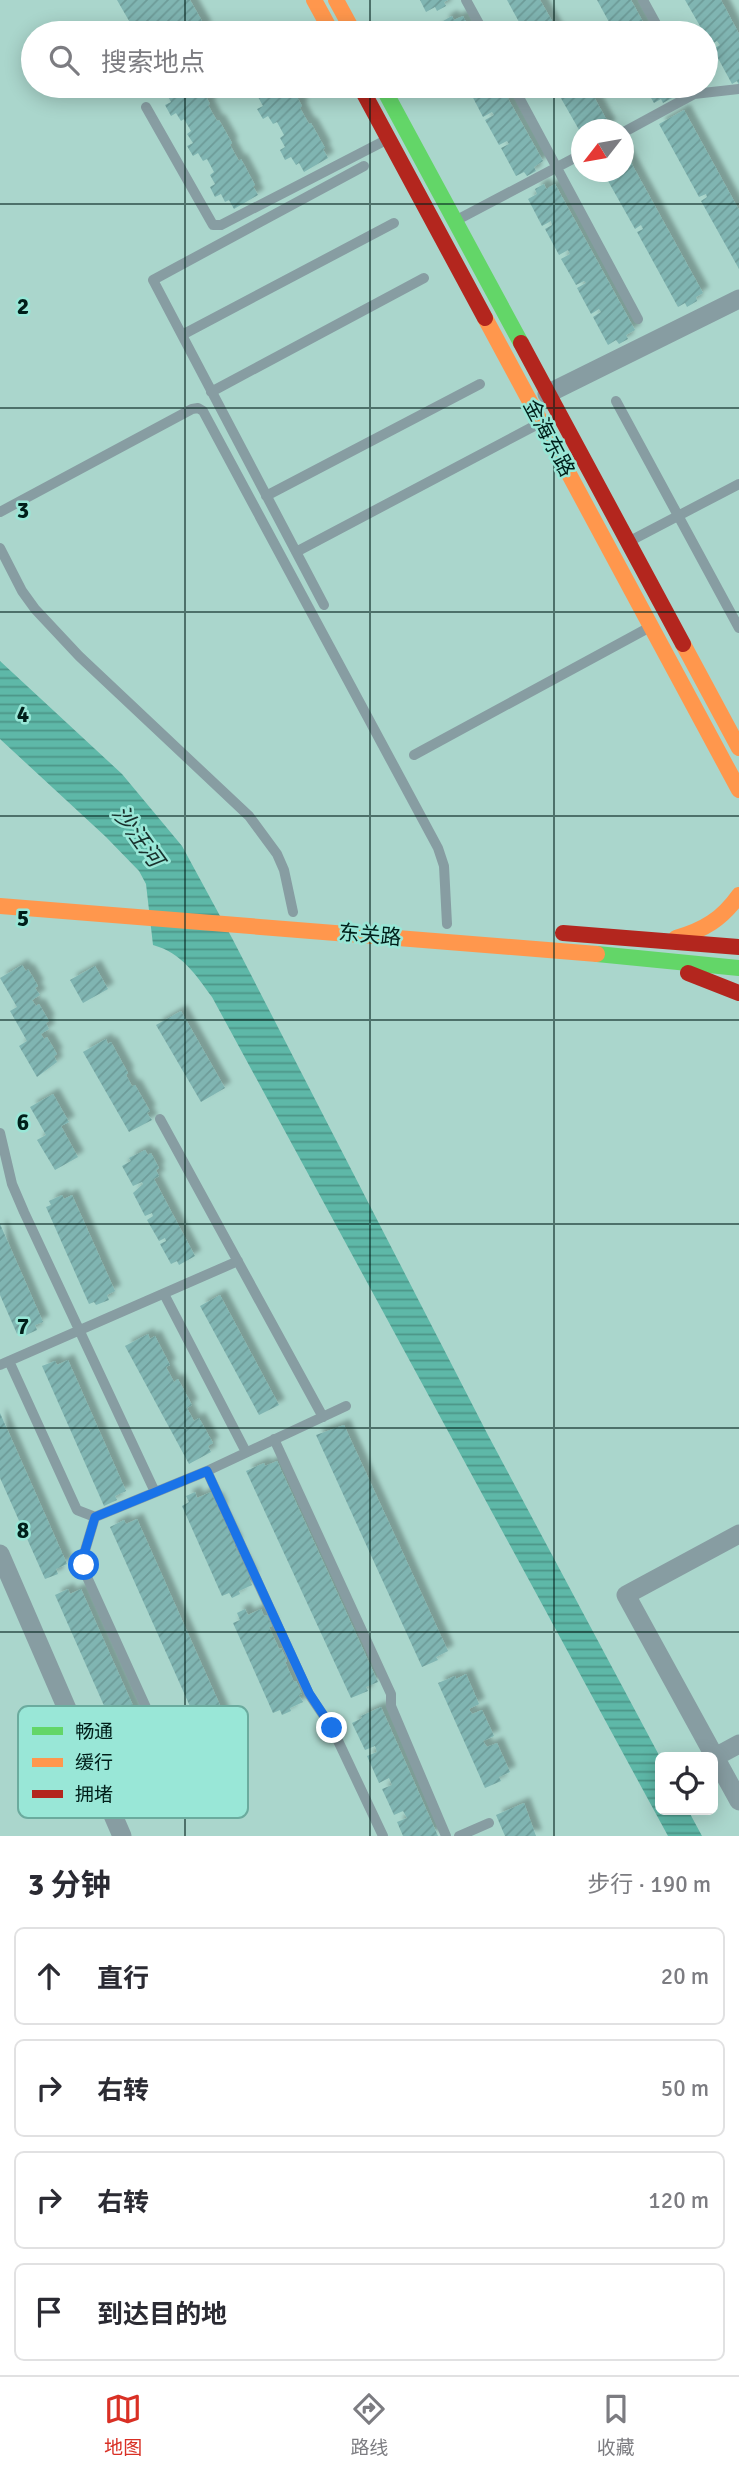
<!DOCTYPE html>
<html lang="zh">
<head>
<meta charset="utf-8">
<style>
	body { margin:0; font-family:Signika,"Noto Sans SC",sans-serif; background:#f7f7f7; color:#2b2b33 }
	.controls { position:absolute; right:21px; bottom:21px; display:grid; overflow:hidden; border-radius:10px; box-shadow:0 4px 18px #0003 }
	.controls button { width:63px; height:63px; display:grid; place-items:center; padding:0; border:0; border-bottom:2px solid #e1e1e2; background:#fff; color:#2b2b33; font:35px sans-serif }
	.compass { position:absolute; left:571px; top:119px; width:63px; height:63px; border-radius:50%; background:#fff; box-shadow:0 4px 18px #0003; rotate:239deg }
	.stop { position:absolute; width:21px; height:21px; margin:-16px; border:5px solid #1a73e8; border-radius:50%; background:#fff }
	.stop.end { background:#1a73e8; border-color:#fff; box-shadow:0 2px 7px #0008 }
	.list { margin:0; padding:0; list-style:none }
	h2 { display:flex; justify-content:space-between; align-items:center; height:91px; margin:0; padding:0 28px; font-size:30px }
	h2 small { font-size:23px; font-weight:400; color:#7c7c81 }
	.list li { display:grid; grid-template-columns:46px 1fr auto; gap:21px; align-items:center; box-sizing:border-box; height:98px; margin:0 14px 14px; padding:0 14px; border:2px solid #e1e1e2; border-radius:10px }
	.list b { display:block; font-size:26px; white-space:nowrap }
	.list em { font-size:23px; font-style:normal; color:#7c7c81 }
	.icon { flex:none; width:38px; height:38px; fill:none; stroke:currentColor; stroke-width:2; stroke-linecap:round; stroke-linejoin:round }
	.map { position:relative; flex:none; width:739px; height:1836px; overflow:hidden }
	.search { position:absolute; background:#fff; box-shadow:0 4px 18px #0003; left:21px; right:21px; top:21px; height:77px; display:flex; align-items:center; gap:18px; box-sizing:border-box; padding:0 24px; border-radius:38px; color:#7c7c81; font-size:26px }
	.sheet { height:539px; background:#fff }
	nav { display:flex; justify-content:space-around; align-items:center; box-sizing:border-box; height:98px; border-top:2px solid #e1e1e2; background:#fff; font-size:19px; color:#7c7c81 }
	nav a { display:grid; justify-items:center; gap:4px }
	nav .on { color:#d93025 }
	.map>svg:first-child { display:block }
</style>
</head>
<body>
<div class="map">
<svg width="739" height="1836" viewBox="0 0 739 1836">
	<defs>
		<pattern id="water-rules" width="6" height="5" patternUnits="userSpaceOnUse" patternTransform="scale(1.75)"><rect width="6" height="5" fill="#5eb8a8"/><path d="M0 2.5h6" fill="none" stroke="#4b9588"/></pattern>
		<pattern id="building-hatch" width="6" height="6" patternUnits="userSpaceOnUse" patternTransform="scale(1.75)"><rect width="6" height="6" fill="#80b5b2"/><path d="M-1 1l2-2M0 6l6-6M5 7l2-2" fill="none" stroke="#6d9b98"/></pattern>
		<filter id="shadow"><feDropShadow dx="6" dy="-6" stdDeviation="2" flood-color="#0004"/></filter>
	</defs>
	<rect width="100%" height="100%" fill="#aad6cc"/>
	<path fill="url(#water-rules)" d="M0 661 122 774 182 846 232 938 489 1437 660 1757V1810H688L702 1836H668L212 997C195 974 182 953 153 945L146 884 139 871 106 837 0 739Z"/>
	<path fill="url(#building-hatch)" filter="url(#shadow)" d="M117 0H190L206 28 197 33H136Z
		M420 0H448L444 2 446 6 437 11 435 7 426 12Z
		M507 0H540L559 33H525Z
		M597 0H631L649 33H615Z
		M685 0H721L739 34V85L737 81 732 84 713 49 720 45 717 41 710 45 706 33H704Z
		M452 16 454 20 463 16 472 33H438L436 30 445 25 443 21Z
		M166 86H200L210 104 208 105 217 121 219 120 232 143 230 145 239 161 241 159 255 185 253 186 258 195 234 209 229 200 225 202 221 194 215 197 210 187 215 184 210 175 214 172 207 159 203 161 198 153 193 156 187 146 193 143 187 134 191 131 184 119 181 121 176 113 171 116 165 105 171 102 166 93 169 91Z
		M256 86H291L302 106 300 108 309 124 311 123 325 148 323 149 328 158 304 172 299 163 296 165 291 157 285 160 280 150 285 147 280 138 284 135 277 122 273 124 268 116 263 119 257 109 263 106 258 97 261 95Z
		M477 86H501L543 161 534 167 536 171 527 176 524 172 516 176 501 148 509 144 507 141 499 145 485 120 494 115 492 112 483 117 469 90Z
		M554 86H588L610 126 603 130H582V135Z
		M644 86H678L680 89 671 93 674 97 663 103 661 99 654 103Z
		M684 110 739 210V269L701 201 707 197 706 194 699 197 659 124Z
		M624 150 703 293 696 297 697 301 687 307 685 303 678 307 637 232 643 229 641 225 635 229 603 172H624Z
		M544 184 546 189 555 184 635 330 626 335 628 339 619 344 616 340 608 345 593 317 601 312 599 309 591 314 577 288 586 283 584 281 576 285 561 259 570 254 568 250 559 255 545 229 552 225 551 221 542 226 528 199 537 194 535 189Z
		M22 965 26 971 28 969 38 986 35 988 40 995 32 1000 36 1006 39 1004 49 1021 46 1023 49 1029 41 1034 44 1039 47 1037 57 1054 54 1056 57 1062 37 1077 19 1046 27 1041 10 1011 17 1007 0 978Z
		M95 966 108 989 83 1003 70 980Z
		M181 1011 225 1088 201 1102 156 1025Z
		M106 1039 108 1044 111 1042 128 1073 126 1075 132 1086 135 1085 150 1111 147 1113 152 1120 129 1132 83 1052Z
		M53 1094 69 1122 61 1126 78 1157 55 1170 37 1140 46 1135 30 1107Z
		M145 1150 148 1155 151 1153 159 1168 156 1170 159 1176 154 1179 195 1256 179 1265 177 1261 171 1264 160 1244 166 1241 165 1238 159 1241 147 1220 153 1216 152 1213 145 1216 133 1193 143 1184 142 1182 133 1186 122 1166 131 1161 129 1158Z
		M62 1195 64 1199 72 1195 115 1291 107 1295 109 1300 96 1305 94 1302 89 1304 46 1207 51 1205 49 1201Z
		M0 1224 43 1322 35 1325 37 1330 24 1336 22 1332 17 1334 0 1295Z
		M220 1295 279 1405 259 1415 200 1306Z
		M148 1334 150 1339 155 1336 170 1365 166 1367 174 1382 178 1379 192 1405 187 1408 194 1421 199 1418 213 1443 208 1446 211 1452 189 1464 125 1346Z
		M68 1360 126 1491 115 1496 117 1500 104 1506 42 1366 55 1361 57 1365Z
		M0 1413 67 1564 56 1569 58 1574 45 1579 0 1478Z
		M344 1425 448 1651 436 1657 438 1660 422 1667 316 1435Z
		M277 1461 378 1682 366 1687 368 1691 351 1698 246 1471 264 1463 265 1466Z
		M195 1492 197 1498 211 1492 214 1499 217 1498 222 1509 219 1510 237 1544 234 1545 252 1577 249 1578 252 1585 239 1591 240 1594 232 1598 229 1593 222 1596 182 1506 189 1502 186 1496Z
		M137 1519 236 1741 225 1746 227 1752 213 1758 110 1527 124 1520 126 1524Z
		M68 1589 70 1594 81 1589 139 1719 128 1724 130 1729 117 1735 55 1595Z
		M245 1609 248 1615 261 1609 264 1616 267 1615 272 1626 269 1627 279 1649 281 1648 287 1661 285 1662 294 1682 296 1681 302 1694 299 1695 303 1702 290 1708 291 1711 282 1715 280 1710 273 1713 233 1623 240 1620 237 1613Z
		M466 1674 479 1704 469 1709 472 1714 482 1710 494 1736 483 1741 487 1747 497 1743 510 1772 499 1777 501 1781 485 1788 438 1683 455 1676 456 1679Z
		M381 1707 438 1836H403L397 1822 407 1818 403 1811 394 1815 382 1789 392 1785 389 1778 379 1783 367 1756 377 1752 375 1746 365 1750 352 1723 362 1718 361 1716Z
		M524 1803 536 1836H505L496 1815Z"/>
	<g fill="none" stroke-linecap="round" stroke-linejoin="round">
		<path stroke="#879da2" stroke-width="10" d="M466 0 484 33
			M643 0 661 33
			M513 86 638 319
			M146 107 213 225H221L388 139
			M624 132 694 94 739 89
			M455 221 582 154
			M182 335 394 223
			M211 392 424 278
			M616 401 739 628
			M266 496 480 384
			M0 512 192 409 198 408 203 411 438 848 444 866 447 924
			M630 541 739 484
			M0 548 22 591 35 609 79 656 249 816 277 854 284 870 293 912
			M296 552 540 423
			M324 605 153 280 364 166
			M414 755 650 627
			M160 1119 323 1417
			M0 1133 12 1184 24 1212 155 1492
			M164 1294 246 1452
			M9 1361 77 1510 95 1517 207 1471 346 1406
			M0 1365 238 1261
			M274 1439 391 1694V1706L446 1836
			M207 1471 309 1694 332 1728 383 1836
			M95 1517 84 1554 87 1577 154 1725 151 1732 114 1749
			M459 1836 489 1823"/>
		<path stroke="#879da2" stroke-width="19" d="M547 394 739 299
			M739 1534 626 1595 739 1801
			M0 1554 122 1836
			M715 1757 739 1744"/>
		<path stroke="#63d668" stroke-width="16" d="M382 86 521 343
			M597 954 739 968"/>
		<path stroke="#ff974d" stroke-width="16" d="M314 0 332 33
			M336 0 354 33
			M485 318 739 790
			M683 644 739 748
			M0 906 597 954
			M676 938C704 930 722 919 739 895"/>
		<path stroke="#b3261e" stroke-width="16" d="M360 86 485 318
			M521 343 683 644
			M563 933 739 947
			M688 973 739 993"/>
	</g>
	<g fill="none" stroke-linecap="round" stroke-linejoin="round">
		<path stroke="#1a73e8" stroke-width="9" d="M84 1565V1554L95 1517 207 1471 309 1693 332 1728"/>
	</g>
	<path fill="none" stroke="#001f1a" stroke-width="2" stroke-opacity="0.55" d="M185 0V33M370 0V33M554 0V33M185 86V1836M370 86V1836M554 86V1836M0 204H739M0 408H739M0 612H739M0 816H739M0 1020H739M0 1224H739M0 1428H739M0 1632H739"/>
	<g text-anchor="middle" stroke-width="5" stroke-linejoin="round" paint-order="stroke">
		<g font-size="21" fill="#001f1a" stroke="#99e7d7">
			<text transform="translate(549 438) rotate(62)" y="7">金海东路</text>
			<text transform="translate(370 935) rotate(5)" y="7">东关路</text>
		</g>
		<g font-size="23" font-style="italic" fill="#19312d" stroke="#99e7d7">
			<text transform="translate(138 836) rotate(54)" y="8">沙汪河</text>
		</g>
	</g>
	<rect x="18" y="1706" width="230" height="112" rx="10" fill="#99e7d7" stroke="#6bab9e" stroke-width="2"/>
	<rect x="32" y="1727" width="31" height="8" fill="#63d668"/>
	<rect x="32" y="1758" width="31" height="9" fill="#ff974d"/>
	<rect x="32" y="1790" width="31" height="8" fill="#b3261e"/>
	<g font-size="19" fill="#001f1a">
		<text x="75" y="1738">畅通</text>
		<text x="75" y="1769">缓行</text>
		<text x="75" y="1801">拥堵</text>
	</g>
	<g font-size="23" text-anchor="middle" font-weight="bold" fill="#001f1a" stroke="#99e7d7" stroke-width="5" stroke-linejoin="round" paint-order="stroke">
		<text x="23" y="314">2</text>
		<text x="23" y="518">3</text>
		<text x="23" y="722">4</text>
		<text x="23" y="926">5</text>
		<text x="23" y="1130">6</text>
		<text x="23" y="1334">7</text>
		<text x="23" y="1538">8</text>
	</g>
</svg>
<div class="controls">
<button><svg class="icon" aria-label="locate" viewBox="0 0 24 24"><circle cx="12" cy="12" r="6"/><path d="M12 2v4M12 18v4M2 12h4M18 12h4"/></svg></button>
</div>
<svg class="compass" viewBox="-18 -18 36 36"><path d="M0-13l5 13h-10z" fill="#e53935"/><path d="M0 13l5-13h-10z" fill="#7c7c81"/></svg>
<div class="stop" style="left:84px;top:1565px"></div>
<div class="stop end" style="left:332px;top:1728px"></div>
<div class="search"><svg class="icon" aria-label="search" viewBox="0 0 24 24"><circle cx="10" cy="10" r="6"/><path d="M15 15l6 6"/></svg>搜索地点</div>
</div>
<section class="sheet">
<h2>3 分钟<small>步行 · 190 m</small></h2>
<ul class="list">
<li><svg class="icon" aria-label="ahead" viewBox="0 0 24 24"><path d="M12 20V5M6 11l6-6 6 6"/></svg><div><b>直行</b></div><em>20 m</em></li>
<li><svg class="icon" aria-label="right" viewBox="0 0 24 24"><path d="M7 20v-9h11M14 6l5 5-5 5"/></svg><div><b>右转</b></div><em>50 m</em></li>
<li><svg class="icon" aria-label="right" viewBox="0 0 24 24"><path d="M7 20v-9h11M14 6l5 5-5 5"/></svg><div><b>右转</b></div><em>120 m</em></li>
<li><svg class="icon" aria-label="arrive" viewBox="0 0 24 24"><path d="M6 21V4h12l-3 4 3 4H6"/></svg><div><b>到达目的地</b></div></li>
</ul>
</section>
<nav>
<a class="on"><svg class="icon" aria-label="map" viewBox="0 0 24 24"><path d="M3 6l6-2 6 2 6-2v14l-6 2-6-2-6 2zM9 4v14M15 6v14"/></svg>地图</a>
<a><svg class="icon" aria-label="directions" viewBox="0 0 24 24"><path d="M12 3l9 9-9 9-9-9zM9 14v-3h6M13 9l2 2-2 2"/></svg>路线</a>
<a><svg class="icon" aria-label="saved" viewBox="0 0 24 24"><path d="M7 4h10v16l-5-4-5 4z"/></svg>收藏</a>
</nav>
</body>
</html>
